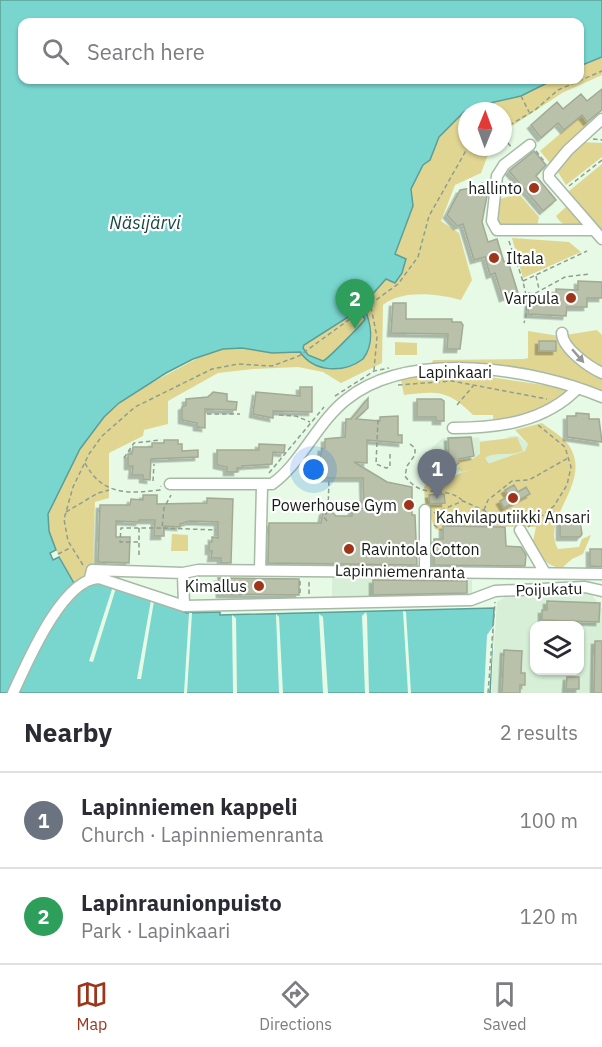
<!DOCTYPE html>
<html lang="en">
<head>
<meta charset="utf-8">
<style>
	body { margin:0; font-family:"IBM Plex Sans",sans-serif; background:#f7f7f7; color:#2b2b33 }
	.controls { position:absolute; right:18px; bottom:18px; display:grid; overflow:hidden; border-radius:12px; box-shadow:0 2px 4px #0004 }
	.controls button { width:54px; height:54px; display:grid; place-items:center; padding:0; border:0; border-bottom:2px solid #e1e1e2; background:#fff; color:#2b2b33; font:30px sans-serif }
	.compass { position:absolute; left:458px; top:102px; width:54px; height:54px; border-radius:50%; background:#fff; box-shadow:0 2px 4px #0004; rotate:1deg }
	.you { position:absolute; left:314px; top:470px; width:21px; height:21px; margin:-15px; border:4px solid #fff; border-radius:50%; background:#1a73e8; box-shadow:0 0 0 9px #1a73e833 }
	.badge { display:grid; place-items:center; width:39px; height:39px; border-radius:50%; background:#9e351b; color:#fff; font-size:20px; font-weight:700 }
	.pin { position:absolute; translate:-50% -50px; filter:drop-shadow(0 2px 3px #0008) }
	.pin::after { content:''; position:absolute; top:32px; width:21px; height:18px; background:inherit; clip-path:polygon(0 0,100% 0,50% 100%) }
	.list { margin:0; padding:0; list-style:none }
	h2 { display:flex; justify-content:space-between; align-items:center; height:78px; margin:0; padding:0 24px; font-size:26px }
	h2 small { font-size:20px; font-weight:400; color:#7c7c81 }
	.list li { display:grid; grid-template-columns:39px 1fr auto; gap:18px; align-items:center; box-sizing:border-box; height:96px; padding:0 24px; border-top:2px solid #e1e1e2 }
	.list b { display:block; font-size:22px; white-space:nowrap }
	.list p { margin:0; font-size:20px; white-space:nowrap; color:#7c7c81 }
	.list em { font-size:20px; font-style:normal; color:#7c7c81 }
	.icon { flex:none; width:33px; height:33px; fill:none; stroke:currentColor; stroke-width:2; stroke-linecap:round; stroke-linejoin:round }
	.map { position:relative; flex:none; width:602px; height:693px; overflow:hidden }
	.search { position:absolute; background:#fff; box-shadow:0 2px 4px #0004; left:18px; right:18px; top:18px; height:66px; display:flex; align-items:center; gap:15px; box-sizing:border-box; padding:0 21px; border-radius:12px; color:#7c7c81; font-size:22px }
	.sheet { height:270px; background:#fff }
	nav { display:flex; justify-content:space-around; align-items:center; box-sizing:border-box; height:84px; border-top:2px solid #e1e1e2; background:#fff; font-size:16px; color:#7c7c81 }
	nav a { display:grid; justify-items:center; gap:3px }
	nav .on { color:#9e351b }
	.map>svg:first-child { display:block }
</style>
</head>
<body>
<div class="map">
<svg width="602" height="693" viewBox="0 0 602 693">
	<defs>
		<filter id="shadow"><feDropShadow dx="-3.5" dy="3.5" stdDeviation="0" flood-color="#0004"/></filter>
	</defs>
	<rect width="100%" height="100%" fill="#e6fae6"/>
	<path fill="#d6efd6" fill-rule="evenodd" d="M509 436H518L528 444 525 451 461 474 455 469 450 471V478L432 480 421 477V457L443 438 471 437 479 438 480 441 507 439Z
		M332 578 472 580V601L332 599Z
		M590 592 602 609V693H491L497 602 507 596ZM534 626H580V670H534Z"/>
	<path fill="#e0d692" d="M602 57V75L562 93 503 132V111H467V147H491L481 173 455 185 441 221 459 233 472 280 461 300C439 294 402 289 383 305L382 363 341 383 323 372 298 367 253 369 218 373 168 401V424L144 430 143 436 109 453V498L95 502 93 569 75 585 56 550 49 531 48 514 80 449 104 417 129 395 207 353 223 349 242 348 272 353 304 345 363 305 386 279 402 273 406 259 395 255 413 206 411 189 423 165 430 160 439 136 464 112 481 105 521 96 553 80H580V66Z
		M582 115 590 125 550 163 540 151Z
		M581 142 602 143V157L566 185 556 169Z
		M602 164V231L572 199 569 191Z
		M519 194 539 217 537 227H505L497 222 496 200Z
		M567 206 585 226C573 226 563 228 556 216Z
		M512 238 569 242 581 252 523 278Z
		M597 330 602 335V391L565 378 518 370 432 363 433 360 524 359 528 358V331L559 336Z
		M395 342 417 343V355H395Z
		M434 374 483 376 564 388 566 392C546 410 521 421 493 422V415H473C448 390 438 391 404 395L401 379Z
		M542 423C551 430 565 438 570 447 592 484 540 518 558 549L579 547 582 539 591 535 583 554 572 559 562 568C546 567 539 555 533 541L536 527 444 526 443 531 435 529 425 502 424 487 427 483H447L458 474 525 451 528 444 515 430Z
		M517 437 523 451C508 457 496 451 485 458L489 464 462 472 458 469 460 460 473 459 480 454V442Z
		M172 534 188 535V551H171Z"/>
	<path fill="#79d6cf" stroke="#5b9e97" stroke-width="1.5" fill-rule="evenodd" d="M0 0H602V57L580 66V22H22V80H553L521 96 481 105 464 112 439 137 430 160 423 165 411 189 413 206 395 254 406 259 402 273 395 283 386 279 363 305C371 322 375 343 363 359 343 374 314 372 300 352L272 353 242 348 223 349 193 359 166 373 119 403 104 417 80 449 48 514 49 531 56 550 50 553 53 560 59 557 75 585 10 693H0ZM359 310 365 319C364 322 328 359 323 361L308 355 303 348 304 345Z
		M101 582 187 613 220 612V615L494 608 490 693H15C31 663 64 585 101 582Z"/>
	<path fill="#e6fae6" d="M113 586 116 588 93 662 89 661Z
		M151 600 154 601 141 679H137Z
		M403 611 406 612 411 693H408Z
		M366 612 367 616 369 693H365L362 616Z
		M189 613H192L187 693H184Z
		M276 614 279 617 283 693H279Z
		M319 614 323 617 328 693H323Z
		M232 615 236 618 237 693H233Z
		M494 625 489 693H484L487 635Z"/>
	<path fill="#b9c1aa" stroke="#a2aa93" stroke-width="1.5" filter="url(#shadow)" d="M602 89V110L587 122 582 115 564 130 558 123 541 138 531 125 557 102 563 109 581 94 587 101Z
		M534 151 546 165 536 176 556 200 543 211 509 171Z
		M482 183 488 191 482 222 488 242 497 239 504 262 508 261 518 293 503 298 495 273 490 275 485 257 474 260 463 224 457 226 447 215 460 190 477 187Z
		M578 281 602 282V298H587V307H567L566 316 528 314 529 298 556 299V289L578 290Z
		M393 303H406V319H452V322H461L463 325 460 349H447L448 334 391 333Z
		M539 341H556V351H539Z
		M300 387H312V412L273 411V418L253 414 256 392 300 396Z
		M213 392 227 394V401L237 402 236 410 205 409V428L197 427V423L182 420V407L186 405V399L208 397Z
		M368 398V408L356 419 380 421V417L398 416V435H402V443L367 440V463L354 462 387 482 412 487V515H415L417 565 268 563 269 523H321L323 512 328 508 336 516H352V508H364L363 478H320V459L322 448H325V439L345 437 346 419H351Z
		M417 399H441L444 401V421H436V417H417Z
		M576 413 589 414V419H599L602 442 567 437V416H576Z
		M471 437 474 456 459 459V463L450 471V478L432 479 430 457 449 455 448 438Z
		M164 440H178V444H182V451L198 450V457L151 459 150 480 143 479V475H132L133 466H128V454H132L133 447H152V443H164Z
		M259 444 285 445 284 453 273 452 272 464 242 466V468H237V472H227V467L217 465V450H259Z
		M514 485 518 492 526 487 530 494 504 508 500 501 509 496 505 490Z
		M444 494 445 503 430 504 429 495Z
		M143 495H157V504L207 503V498L233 499 231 563H221V558H211L212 551H209V542H212V537L218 538V522L190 521 180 524V527L164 526V536H154L155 520H139V522L116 521V537H130L129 563 98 562 100 505H130L131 499 143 500Z
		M569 519 580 521 582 534 580 537H560V520Z
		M443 526 505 527 506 546 521 547 526 555 525 566 434 565V539H443Z
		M590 549H602V567L590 566Z
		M218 578 299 579V595L220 594Z
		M373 580 467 581V593L373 595Z
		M547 601 600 603 599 622 542 620V610H547Z
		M595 641H602V693H594Z
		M504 650 522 651 521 673H525V685H520V693H502Z
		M567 677H579V689H566Z"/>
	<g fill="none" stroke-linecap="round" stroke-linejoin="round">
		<defs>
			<path id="minor" d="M602 119 568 150 549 173V178L602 239
				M530 145 504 165 497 176 492 221 497 230H593
				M562 333C562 348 589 367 602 373
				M453 428C499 428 545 422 578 388
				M170 484H272C300 465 318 421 347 399 410 349 534 368 602 397
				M520 530 545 573
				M260 570 262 486
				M425 572V510
				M183 573 184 606
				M90 578 92 570 183 573 198 570 602 574
				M13 693C27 663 62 579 99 578L184 606 471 600 495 591 585 587 602 591"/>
		</defs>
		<use href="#minor" stroke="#a7baa7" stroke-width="13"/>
		<path stroke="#8f9d8f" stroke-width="1.5" stroke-dasharray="4.5 3" stroke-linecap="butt" d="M521 96 529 112
			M503 129 535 110 558 90 602 71
			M503 137 512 148
			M593 139 602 140
			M536 151 544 161
			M569 186 602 160
			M509 241C517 267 533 296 524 323
			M536 276 539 289
			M523 281 587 251
			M528 293 534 294 565 277 589 274
			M371 307 377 337 374 370
			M398 385 452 381 547 399
			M335 396 374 371 389 368
			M457 405 474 385
			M207 414H240
			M279 415 296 416 310 422
			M378 420 376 464 386 468 390 467V451
			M410 444 415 448V455L407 466 405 476C422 501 443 484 462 500
			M124 458 134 443 161 440
			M85 463C102 495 127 494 160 490L161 486
			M269 473 324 407
			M153 481 154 464
			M484 510 488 500 512 481 529 480 568 458
			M66 512 98 493 109 490
			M434 513 463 501 511 523
			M327 521 324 517 328 511 329 479
			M434 525 441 530
			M528 527 554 506 567 485 571 467 565 447 538 425
			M139 528V542H120L121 528H162L164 508 171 495
			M163 528 216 530
			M139 543V556
			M58 554 70 548
			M83 565 68 541 64 519 73 487 89 454 102 436 135 407 212 369 238 364 272 366 299 356 398 284 418 257 429 216 468 147
			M300 593V580
			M309 594V580
			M488 693 495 602"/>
		<use href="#minor" stroke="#fff" stroke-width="10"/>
	</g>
	<defs><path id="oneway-solid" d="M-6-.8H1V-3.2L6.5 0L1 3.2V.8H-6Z" transform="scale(1.5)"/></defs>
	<use fill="#969896" href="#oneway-solid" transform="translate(578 356) rotate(49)"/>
	<g fill="#9e351b" stroke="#fff" stroke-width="2">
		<circle cx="534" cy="188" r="6"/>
		<circle cx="494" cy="258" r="6"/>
		<circle cx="571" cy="298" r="6"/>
		<circle cx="513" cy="498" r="6"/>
		<circle cx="409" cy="505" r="6"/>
		<circle cx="349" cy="549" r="6"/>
		<circle cx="259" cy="586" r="6"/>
	</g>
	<g text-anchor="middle" stroke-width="4.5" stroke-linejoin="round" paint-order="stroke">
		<g font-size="16" fill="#151b15" stroke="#fff" text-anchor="end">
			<text x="522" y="194">hallinto</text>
			<text x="506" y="264" text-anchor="start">Iltala</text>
			<text x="559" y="304">Varpula</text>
			<text x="397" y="511">Powerhouse Gym</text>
			<text x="513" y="523" text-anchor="middle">Kahvilaputiikki Ansari</text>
			<text x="361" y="555" text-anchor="start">Ravintola Cotton</text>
			<text x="247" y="592">Kimallus</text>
		</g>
		<g font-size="16" fill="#151b15" stroke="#fff">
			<text x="455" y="378">Lapinkaari</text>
			<text transform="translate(400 571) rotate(1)" y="6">Lapinniemenranta</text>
			<text transform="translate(549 589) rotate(-2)" y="6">Poijukatu</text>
		</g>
		<g font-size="18" font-style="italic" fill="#1a4643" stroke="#fff">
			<text x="145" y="229">Näsijärvi</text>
		</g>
	</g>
</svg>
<div class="controls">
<button><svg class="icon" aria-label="layers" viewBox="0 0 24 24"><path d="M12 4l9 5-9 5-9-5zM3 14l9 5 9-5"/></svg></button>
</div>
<svg class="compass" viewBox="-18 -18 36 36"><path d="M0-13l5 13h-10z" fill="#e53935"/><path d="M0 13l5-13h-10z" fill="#7c7c81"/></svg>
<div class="you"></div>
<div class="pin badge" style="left:437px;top:499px;background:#6b7280">1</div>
<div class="pin badge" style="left:355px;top:329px;background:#2e9e5b">2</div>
<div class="search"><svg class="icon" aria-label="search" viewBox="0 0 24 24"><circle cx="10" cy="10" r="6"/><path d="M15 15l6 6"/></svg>Search here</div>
</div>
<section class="sheet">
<h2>Nearby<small>2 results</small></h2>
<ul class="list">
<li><span class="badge" style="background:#6b7280">1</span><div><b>Lapinniemen kappeli</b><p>Church · Lapinniemenranta</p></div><em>100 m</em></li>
<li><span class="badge" style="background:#2e9e5b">2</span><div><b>Lapinraunionpuisto</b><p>Park · Lapinkaari</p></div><em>120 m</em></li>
</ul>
</section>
<nav>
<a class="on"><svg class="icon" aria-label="map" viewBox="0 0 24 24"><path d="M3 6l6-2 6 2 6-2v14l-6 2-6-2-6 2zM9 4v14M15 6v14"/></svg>Map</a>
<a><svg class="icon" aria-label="directions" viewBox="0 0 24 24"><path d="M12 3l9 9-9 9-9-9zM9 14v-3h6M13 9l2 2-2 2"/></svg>Directions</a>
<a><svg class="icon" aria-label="saved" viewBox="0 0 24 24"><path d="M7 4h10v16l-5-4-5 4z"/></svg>Saved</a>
</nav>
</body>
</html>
